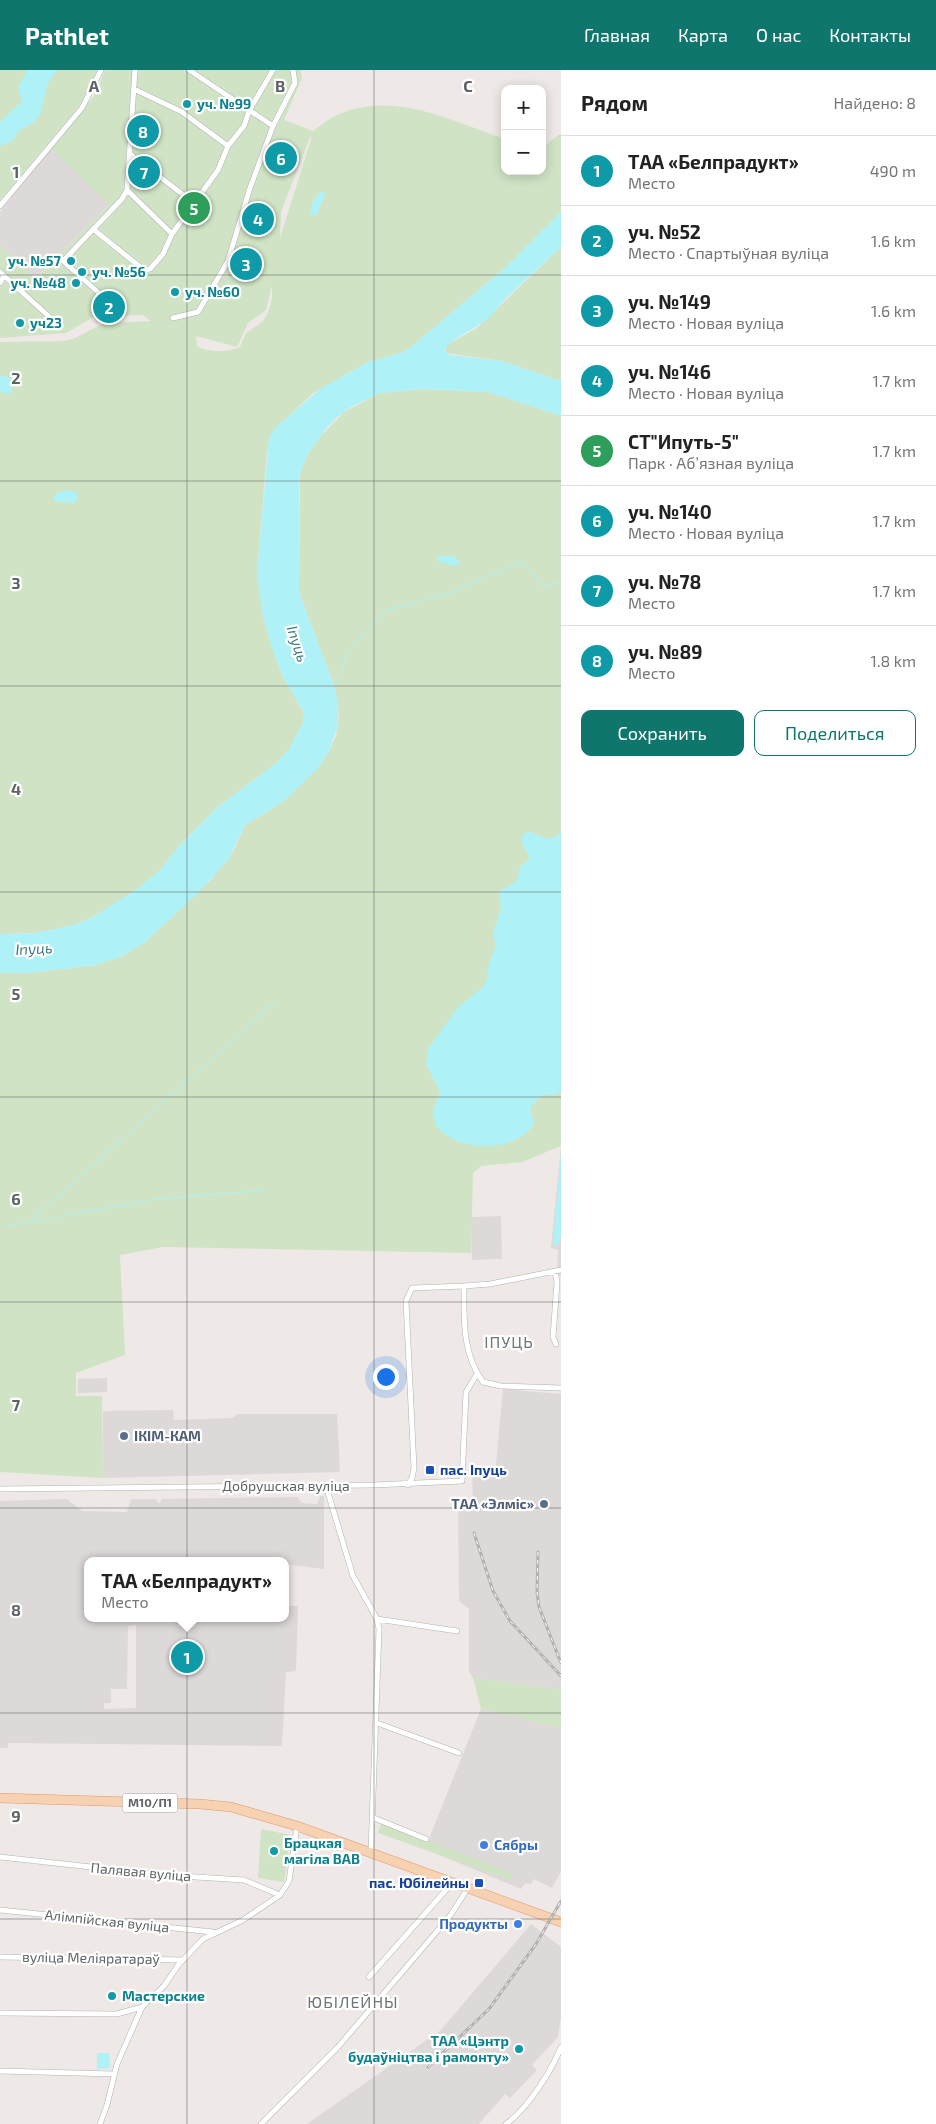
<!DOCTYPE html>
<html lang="ru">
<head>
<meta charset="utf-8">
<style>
	body { margin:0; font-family:"Exo 2",sans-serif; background:#f6f6f6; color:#222 }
	.controls { position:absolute; right:15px; top:15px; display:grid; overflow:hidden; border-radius:10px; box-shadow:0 2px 12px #0003 }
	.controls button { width:45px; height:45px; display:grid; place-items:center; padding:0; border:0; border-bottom:1px solid #e0e0e0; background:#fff; color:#222; font:25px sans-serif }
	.you { position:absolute; left:385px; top:1306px; width:18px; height:18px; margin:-12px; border:4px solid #fff; border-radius:50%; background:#1a73e8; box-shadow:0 0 0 8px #1a73e833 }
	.badge { display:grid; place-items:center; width:32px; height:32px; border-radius:50%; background:#0f766e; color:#fff; font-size:16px; font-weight:700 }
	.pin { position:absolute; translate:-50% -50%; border:2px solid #fff; box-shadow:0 1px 5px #0006 }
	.popup { position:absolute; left:84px; top:1487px; width:205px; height:65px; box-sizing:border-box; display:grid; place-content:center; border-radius:10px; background:#fff; filter:drop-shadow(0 1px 4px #0005); font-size:16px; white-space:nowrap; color:#767676 }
	.popup b { font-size:19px; color:#222 }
	.popup::after { content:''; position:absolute; left:50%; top:100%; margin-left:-10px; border:10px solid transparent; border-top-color:#fff }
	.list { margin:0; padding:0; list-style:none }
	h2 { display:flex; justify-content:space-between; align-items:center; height:65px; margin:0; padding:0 20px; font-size:21px }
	h2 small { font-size:16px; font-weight:400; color:#767676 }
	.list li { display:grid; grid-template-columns:32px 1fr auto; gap:15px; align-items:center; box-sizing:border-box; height:70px; padding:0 20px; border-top:1px solid #e0e0e0 }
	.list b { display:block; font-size:19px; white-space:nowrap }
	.list p { margin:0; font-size:16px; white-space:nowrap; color:#767676 }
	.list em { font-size:16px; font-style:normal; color:#767676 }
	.actions { display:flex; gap:10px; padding:15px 20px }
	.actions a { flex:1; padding:11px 0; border:1px solid #0f766e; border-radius:10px; text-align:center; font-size:18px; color:#0f766e }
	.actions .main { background:#0f766e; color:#fff }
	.map { position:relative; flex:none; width:561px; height:2054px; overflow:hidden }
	header { display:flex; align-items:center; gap:30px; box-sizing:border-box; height:70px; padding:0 25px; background:#0f766e; color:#fff }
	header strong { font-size:24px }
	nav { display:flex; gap:28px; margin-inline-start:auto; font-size:18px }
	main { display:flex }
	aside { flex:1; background:#fff }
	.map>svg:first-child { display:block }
</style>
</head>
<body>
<header>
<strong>Pathlet</strong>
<nav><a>Главная</a><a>Карта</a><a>О нас</a><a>Контакты</a></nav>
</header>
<main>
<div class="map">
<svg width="561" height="2054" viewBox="0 0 561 2054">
	<rect width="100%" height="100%" fill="#eee9e6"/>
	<path fill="#ddd9d8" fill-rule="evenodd" d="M50 78 110 134 36 208 0 175V142Z
		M561 1076V1206L557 1205 558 1180 551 1178Z
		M501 1146 502 1189 472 1190 471 1147Z
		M107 1308V1322L78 1323V1309Z
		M503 1319 561 1324V1619L473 1608 469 1601V1539L459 1531 458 1428 473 1427 472 1405H495Z
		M173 1340 174 1350 232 1348 238 1344H337L340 1402 103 1408V1341Z
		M320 1426H324V1499L286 1494V1491H88V1548H286V1536H298L296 1601 286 1602 282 1676 9 1673 7 1678H0V1431L67 1429 82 1441 127 1442 131 1429H155L160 1434 161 1429 297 1427 302 1433 317 1434ZM136 1555V1638L104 1639V1633H111V1619H127L128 1556Z
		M481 1639 561 1658V1801L552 1818 534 1809 531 1814 525 1813 521 1819 425 1779Z
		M531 1854 561 1877V1948L558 1967 532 1995 537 2000 510 2028 505 2024 479 2054H307L441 1960Z"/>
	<path fill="#d0e3c5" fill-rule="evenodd" d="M0 0H98L84 30 0 131Z
		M105 0H301L302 8 284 50 313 61C320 56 327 50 335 46 393 19 451 51 505 69V101H542V78L561 63V142L506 197 411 277 401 283 368 292 312 324 278 356 267 381 257 504 263 547 273 581 284 609 304 642 303 652 289 679 276 693 218 737 179 776 161 799 138 819 93 847 74 855 36 863 0 864V272L64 271 73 269 104 253 151 251 142 245 95 246 66 263 0 268V175L36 208 109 135 50 78 94 26ZM311 65V70L280 168 281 142ZM272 215V229L267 245 262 252 246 263 240 277C230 282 207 283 197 276L196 266 237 277 248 253 266 240Z
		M561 177V311L502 291 445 283 447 275 477 258Z
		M423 319 488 322 561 346V1076L522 1092 481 1096 473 1103 471 1183 163 1177 120 1185 125 1285 76 1303V1326H102L103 1408 0 1402V903H29L96 895 120 887 144 873 210 811 234 780 245 755 284 731 317 699 328 683 336 666 339 649 338 632 333 613 299 522 300 403 308 384 317 370 344 342 380 323Z
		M473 1608 561 1619V1658L481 1639Z
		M381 1753 513 1803 510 1810 378 1763Z
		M261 1759 291 1765 284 1812 258 1808Z"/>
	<path fill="#aef2f7" d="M28 0H57L47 15 40 45 34 52 19 61 12 71 0 76V52L22 31 18 17Z
		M320 122H324L325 124 317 144 312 146 310 142 313 131Z
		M561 142V177L506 228 488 249 451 272 444 281 450 285 502 291 561 311V346L488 322 423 319 380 323 351 337 336 348 324 361 308 384 300 403 299 417V522L333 613 338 632V656L328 683 317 699 284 731 245 755 228 790 199 822 144 873 120 887 96 895 29 903H0V864L36 863 74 855 93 847 137 819 161 799 179 776 218 737 276 693 289 679 303 652 304 642 284 609 273 581 263 547 257 504 269 368 275 358 320 319 368 292 401 283 411 277 506 197Z
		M3 305 11 309 12 322 8 324 0 321V307Z
		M67 420 77 422 78 428 74 433 58 432 53 429 57 423Z
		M440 486H454L461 493 454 496 436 490Z
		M529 761C541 766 549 774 561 762V1022L554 1025H542L532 1035 530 1041 534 1050 533 1056C512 1084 454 1082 435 1054L433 1040 440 1021 426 994 428 979 458 937 483 917 487 908 489 892 496 877 493 864 501 838 499 821 517 811 520 797 529 789C529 779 512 768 529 761Z
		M561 1082V1166L557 1177 553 1173Z
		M97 1983H109L110 1998 97 1999Z"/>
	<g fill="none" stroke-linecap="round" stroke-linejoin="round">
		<path stroke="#aef2f7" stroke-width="1" d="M335 618 343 599 346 583 385 541 451 522 521 491 544 517 561 511
			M32 1150 275 932
			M7 1156 157 1129 266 1120"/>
		<defs>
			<path id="street" d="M189 0 273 56
				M134 19 182 42 228 76
				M130 84 194 133
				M127 120 172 164
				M0 136 82 38 101 0
				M93 159 144 200 150 199 163 184 172 164 218 100 228 76 244 56 249 41 273 0
				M0 202 54 251
				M0 213 4 206
				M109 232 63 191 122 129 127 120 135 0
				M173 248 198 242 228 191 250 118 273 56 295 13 293 0
				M555 1201 557 1212 553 1267 556 1274
				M464 1216 490 1214 561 1200
				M408 1415 412 1408 414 1398 406 1231 412 1218 464 1216C464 1250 462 1283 483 1312L501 1316 561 1318
				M326 1416 353 1506 377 1549 379 1559 371 1781
				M0 1419 373 1415 462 1411 466 1322 477 1304
				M377 1549 457 1561
				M377 1653 459 1683
				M374 1748 426 1769
				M0 1787 164 1805 244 1810 280 1825
				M0 1840 213 1862
				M0 1887 183 1890
				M369 1907 453 1812
				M0 1943 117 1944 142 1937
				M0 2001 114 2004
				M100 2054 107 2035 117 1994 142 1937 164 1916 179 1894 203 1869 243 1850 280 1825 289 1811 297 1756
				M261 2054 338 1977 450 1846 468 1818
				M506 2054C528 2038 551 2002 561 1977"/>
			<path id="primary" d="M0 1728 200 1734 231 1737 297 1756 561 1852"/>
		</defs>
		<use href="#street" stroke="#afb3b4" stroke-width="6"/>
		<use href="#primary" stroke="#e4946a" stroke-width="10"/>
		<use href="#street" stroke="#fff" stroke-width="5"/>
		<use href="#primary" stroke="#f7d2b2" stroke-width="9"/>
		<defs>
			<path id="rail" d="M474 1463 493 1521 510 1551 561 1606
				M538 1482 537 1522 539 1537 561 1593
				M428 1997 489 1939 536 1874 561 1831"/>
		</defs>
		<use href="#rail" stroke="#b0b1b1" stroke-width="3"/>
		<use href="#rail" stroke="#fff" stroke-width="1" stroke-dasharray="4" stroke-linecap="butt"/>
	</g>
	<path fill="none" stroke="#5e6365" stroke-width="1" stroke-opacity="0.55" d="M187 0V2054M374 0V2054M0 205H561M0 411H561M0 616H561M0 822H561M0 1027H561M0 1232H561M0 1438H561M0 1643H561M0 1849H561"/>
	<g fill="#0f9aa8" stroke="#fff" stroke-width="2">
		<circle cx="187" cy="34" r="5"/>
		<circle cx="71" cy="191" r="5"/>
		<circle cx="82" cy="202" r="5"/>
		<circle cx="76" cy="213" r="5"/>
		<circle cx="175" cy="222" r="5"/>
		<circle cx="20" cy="253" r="5"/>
		<circle cx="274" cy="1781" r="5"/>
		<circle cx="112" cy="1926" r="5"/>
		<circle cx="519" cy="1979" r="5"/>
	</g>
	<g fill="#5c6f8a" stroke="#fff" stroke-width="2">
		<circle cx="124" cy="1366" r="5"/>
		<circle cx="544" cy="1434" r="5"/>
	</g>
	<g fill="#1a4fb4" stroke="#fff" stroke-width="2">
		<rect x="425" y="1395" width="10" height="10" rx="2.5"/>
		<rect x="474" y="1808" width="10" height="10" rx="2.5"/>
	</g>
	<g fill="#3f7fe0" stroke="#fff" stroke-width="2">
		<circle cx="484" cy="1775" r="5"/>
		<circle cx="518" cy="1854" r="5"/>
	</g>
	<g text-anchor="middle" stroke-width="4.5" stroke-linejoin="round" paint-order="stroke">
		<rect fill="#fff" stroke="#8e9293" stroke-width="1" x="122.5" y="1723.5" width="55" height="19" rx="4"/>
		<g font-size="12" font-weight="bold" fill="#5e6365">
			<text x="150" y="1737">М10/П1</text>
		</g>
		<g font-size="14" font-weight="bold" fill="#0d838f" stroke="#fff" text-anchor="start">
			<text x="197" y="39">уч. №99</text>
			<text x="61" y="196" text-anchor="end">уч. №57</text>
			<text x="92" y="207">уч. №56</text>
			<text x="66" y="218" text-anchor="end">уч. №48</text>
			<text x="185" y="227">уч. №60</text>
			<text x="30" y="258">уч23</text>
			<text x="284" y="1778">Брацкая<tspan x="284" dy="16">магіла ВАВ</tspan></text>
			<text x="122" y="1931">Мастерские</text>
			<text x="509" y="1976" text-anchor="end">ТАА «Цэнтр<tspan x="509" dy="16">будаўніцтва і рамонту»</tspan></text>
		</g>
		<g font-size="14" font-weight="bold" fill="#4e5e75" stroke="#fff" text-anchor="start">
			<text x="134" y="1371">ІКІМ-КАМ</text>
			<text x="534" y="1439" text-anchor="end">ТАА «Элміс»</text>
		</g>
		<g font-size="14" font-weight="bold" fill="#164399" stroke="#fff" text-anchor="start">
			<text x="440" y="1405">пас. Іпуць</text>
			<text x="469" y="1818" text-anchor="end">пас. Юбілейны</text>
		</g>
		<g font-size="14" fill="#5e6365" stroke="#fff">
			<text x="286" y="1421">Добрушская вуліца</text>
			<text transform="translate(141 1802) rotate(5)" y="5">Палявая вуліца</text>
			<text transform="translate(107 1851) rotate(6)" y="5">Алімпійская вуліца</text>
			<text transform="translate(91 1888) rotate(1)" y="5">вуліца Меліяратараў</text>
		</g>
		<g font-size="14" font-weight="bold" fill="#366cbe" stroke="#fff" text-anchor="start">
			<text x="494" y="1780">Сябры</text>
			<text x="508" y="1859" text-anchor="end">Продукты</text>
		</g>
		<g font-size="15" font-style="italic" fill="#3e7c86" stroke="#fff">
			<text transform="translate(297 574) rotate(72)" y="5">Іпуць</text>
			<text transform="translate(34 879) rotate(-3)" y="5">Іпуць</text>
		</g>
		<g font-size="16" letter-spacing="1" fill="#6f7677" stroke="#fff">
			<text x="509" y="1278">ІПУЦЬ</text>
			<text x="353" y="1938">ЮБІЛЕЙНЫ</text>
		</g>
	</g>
	<g font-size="16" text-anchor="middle" font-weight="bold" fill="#5e6365" stroke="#fff" stroke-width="4.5" stroke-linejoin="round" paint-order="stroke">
		<text x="94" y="22">A</text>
		<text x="280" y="22">B</text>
		<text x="468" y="22">C</text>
		<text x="16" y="108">1</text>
		<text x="16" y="314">2</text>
		<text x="16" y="519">3</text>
		<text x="16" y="725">4</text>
		<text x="16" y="930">5</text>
		<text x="16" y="1135">6</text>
		<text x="16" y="1341">7</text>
		<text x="16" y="1546">8</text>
		<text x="16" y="1752">9</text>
	</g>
</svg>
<div class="controls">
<button>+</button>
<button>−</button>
</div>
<div class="you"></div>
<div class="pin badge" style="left:187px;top:1587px;background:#0f9aa8">1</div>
<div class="popup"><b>ТАА «Белпрадукт»</b>Место</div>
<div class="pin badge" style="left:109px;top:237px;background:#0f9aa8">2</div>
<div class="pin badge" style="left:246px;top:194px;background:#0f9aa8">3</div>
<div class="pin badge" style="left:258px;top:149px;background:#0f9aa8">4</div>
<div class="pin badge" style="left:194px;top:138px;background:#2e9e5b">5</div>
<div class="pin badge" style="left:281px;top:88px;background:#0f9aa8">6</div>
<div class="pin badge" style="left:144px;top:102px;background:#0f9aa8">7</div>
<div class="pin badge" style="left:143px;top:61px;background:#0f9aa8">8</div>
</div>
<aside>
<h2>Рядом<small>Найдено: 8</small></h2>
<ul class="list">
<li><span class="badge" style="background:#0f9aa8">1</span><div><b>ТАА «Белпрадукт»</b><p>Место</p></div><em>490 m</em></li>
<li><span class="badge" style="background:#0f9aa8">2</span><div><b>уч. №52</b><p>Место · Спартыўная вуліца</p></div><em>1.6 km</em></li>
<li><span class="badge" style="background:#0f9aa8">3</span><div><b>уч. №149</b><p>Место · Новая вуліца</p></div><em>1.6 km</em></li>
<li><span class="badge" style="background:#0f9aa8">4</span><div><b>уч. №146</b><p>Место · Новая вуліца</p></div><em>1.7 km</em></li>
<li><span class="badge" style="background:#2e9e5b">5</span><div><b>СТ&quot;Ипуть-5&quot;</b><p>Парк · Абʼязная вуліца</p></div><em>1.7 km</em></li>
<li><span class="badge" style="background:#0f9aa8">6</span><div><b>уч. №140</b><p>Место · Новая вуліца</p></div><em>1.7 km</em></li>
<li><span class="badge" style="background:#0f9aa8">7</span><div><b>уч. №78</b><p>Место</p></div><em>1.7 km</em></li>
<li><span class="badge" style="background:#0f9aa8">8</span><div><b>уч. №89</b><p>Место</p></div><em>1.8 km</em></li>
</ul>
<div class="actions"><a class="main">Сохранить</a><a>Поделиться</a></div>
</aside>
</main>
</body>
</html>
